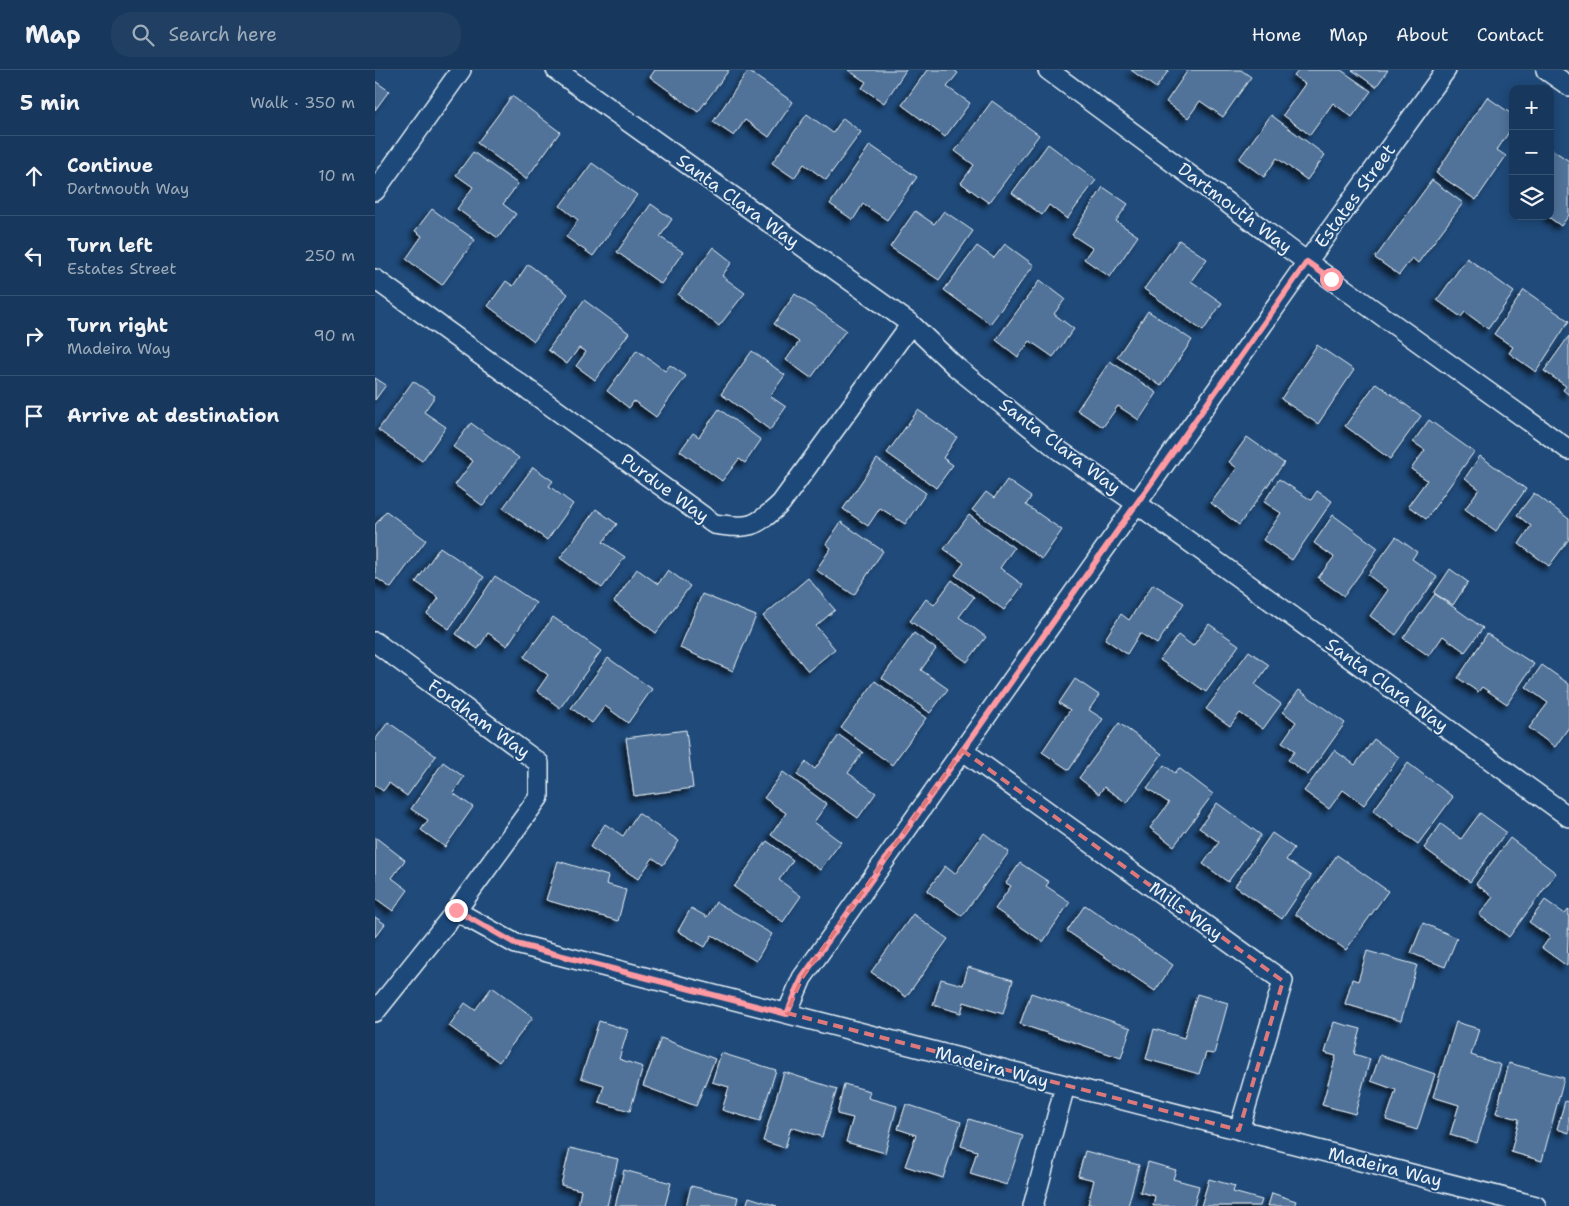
<!DOCTYPE html>
<html lang="en">
<head>
<meta charset="utf-8">
<style>
	body { margin:0; font-family:"Shantell Sans",sans-serif; background:#203f62; color:#f1f3f6 }
	.controls { position:absolute; right:15px; top:15px; display:grid; overflow:hidden; border-radius:10px; box-shadow:0 2px 12px #0003 }
	.controls button { width:45px; height:45px; display:grid; place-items:center; padding:0; border:0; border-bottom:1px solid #365272; background:#17385c; color:#f1f3f6; font:25px sans-serif }
	.stop { position:absolute; width:15px; height:15px; margin:-11px; border:4px solid #ff9aa2; border-radius:50%; background:#fff }
	.stop.end { background:#ff9aa2; border-color:#fff; box-shadow:0 1px 5px #0008 }
	.list { margin:0; padding:0; list-style:none }
	h2 { display:flex; justify-content:space-between; align-items:center; height:65px; margin:0; padding:0 20px; font-size:21px }
	h2 small { font-size:16px; font-weight:400; color:#9eacbb }
	.list li { display:grid; grid-template-columns:32px 1fr auto; gap:15px; align-items:center; box-sizing:border-box; height:80px; padding:0 20px; border-top:1px solid #365272 }
	.list b { display:block; font-size:19px; white-space:nowrap }
	.list p { margin:0; font-size:16px; white-space:nowrap; color:#9eacbb }
	.list em { font-size:16px; font-style:normal; color:#9eacbb }
	.icon { flex:none; width:28px; height:28px; fill:none; stroke:currentColor; stroke-width:2; stroke-linecap:round; stroke-linejoin:round }
	.map { position:relative; flex:none; width:1194px; height:1136px; overflow:hidden }
	header { display:flex; align-items:center; gap:30px; box-sizing:border-box; height:70px; padding:0 25px; background:#17385c; border-bottom:1px solid #365272 }
	header strong { font-size:24px }
	nav { display:flex; gap:28px; margin-inline-start:auto; font-size:18px }
	.search { width:350px; height:45px; background:#203f62; display:flex; align-items:center; gap:12px; box-sizing:border-box; padding:0 18px; border-radius:20px; color:#9eacbb; font-size:19px }
	main { display:flex }
	aside { flex:1; background:#17385c }
	.map>svg:first-child { display:block }
</style>
</head>
<body>
<header>
<strong>Map</strong>
<div class="search"><svg class="icon" aria-label="search" viewBox="0 0 24 24"><circle cx="10" cy="10" r="6"/><path d="M15 15l6 6"/></svg>Search here</div>
<nav><a>Home</a><a>Map</a><a>About</a><a>Contact</a></nav>
</header>
<main>
<aside>
<h2>5 min<small>Walk · 350 m</small></h2>
<ul class="list">
<li><svg class="icon" aria-label="ahead" viewBox="0 0 24 24"><path d="M12 20V5M6 11l6-6 6 6"/></svg><div><b>Continue</b><p>Dartmouth Way</p></div><em>10 m</em></li>
<li><svg class="icon" aria-label="left" viewBox="0 0 24 24"><path d="M17 20v-9H6M10 6l-5 5 5 5"/></svg><div><b>Turn left</b><p>Estates Street</p></div><em>250 m</em></li>
<li><svg class="icon" aria-label="right" viewBox="0 0 24 24"><path d="M7 20v-9h11M14 6l5 5-5 5"/></svg><div><b>Turn right</b><p>Madeira Way</p></div><em>90 m</em></li>
<li><svg class="icon" aria-label="arrive" viewBox="0 0 24 24"><path d="M6 21V4h12l-3 4 3 4H6"/></svg><div><b>Arrive at destination</b></div></li>
</ul>
</aside>
<div class="map">
<svg width="1194" height="1136" viewBox="0 0 1194 1136">
	<defs>
		<filter id="shadow"><feDropShadow dx="-4.5" dy="4.5" stdDeviation="2.5" flood-color="#0009"/></filter>
	</defs>
	<rect width="100%" height="100%" fill="#1f4a7a"/>
	<filter id="ink" filterUnits="userSpaceOnUse"><feTurbulence type="fractalNoise" baseFrequency=".02" numOctaves="2"/><feDisplacementMap in="SourceGraphic" scale="10" xChannelSelector="R" yChannelSelector="G"/><feConvolveMatrix kernelMatrix="1 2 1 2 8 2 1 2 1" color-interpolation-filters="sRGB"/></filter>
	<g filter="url(#ink)">
		<path fill="#517399" stroke="#e8f1f8" filter="url(#shadow)" d="M280 0H354L323 42 275 7Z
			M473 0H531L509 33 487 18 491 12Z
			M552 0H579L583 3 572 17 595 33 570 67 527 35Z
			M756 0H794L781 18Z
			M813 0H866L876 7 848 47 825 31 813 48 791 32Z
			M924 0H966L996 21 977 47 958 33 935 65 908 45 930 14 919 6Z
			M977 0H1013L1001 17Z
			M373 1 418 32 394 67 370 50 359 66 338 52Z
			M0 11 14 21 0 40Z
			M137 26 185 62 151 109 102 73Z
			M1112 27 1138 45V56L1122 80 1131 86 1101 130 1061 103Z
			M617 31 664 65 614 133 586 113 599 95 580 81Z
			M432 44 458 63 468 48 486 62 451 110 429 94 419 108 397 93Z
			M896 45 950 85 932 110 902 88 889 107 864 89Z
			M673 74 721 110 692 149 674 135 667 145 637 123Z
			M495 75 542 107 512 150 488 134 478 150 455 134Z
			M1175 78 1194 91V145L1186 156 1172 146H1175Z
			M98 82 143 114 128 134 141 144 123 168 82 139 98 117 81 105Z
			M217 93 262 125 218 186 191 167 203 150 185 136Z
			M1057 110 1088 133 1043 193 1037 188 1024 205 1000 188Z
			M728 117 753 134 741 151 763 166 735 207 709 189 717 178 697 165Z
			M276 134 297 149 285 167 308 182 286 214 242 182Z
			M57 139 100 170 67 215 31 189 47 166 40 161Z
			M540 141 559 154 569 141 598 161 564 210 515 177Z
			M804 170 832 189 816 211 847 233 828 261 769 219Z
			M630 174 659 195 615 254 569 220 602 176 619 188Z
			M338 177 357 192 347 206 370 223 344 256 303 225Z
			M1092 188 1139 222 1113 259 1090 242 1086 247 1062 230Z
			M153 194 193 224 159 271 113 236 131 211 138 216Z
			M665 210 690 229 679 244 699 259 678 287 655 271 643 287 621 270Z
			M1149 220 1194 251 1161 302 1134 283 1138 277 1119 264Z
			M420 224 471 260 436 308 411 290 424 272 399 254Z
			M209 230 254 263 220 310 201 296 211 282 204 278 192 294 173 280Z
			M773 241 817 270 786 316 742 287Z
			M1194 266V325L1188 320 1191 316 1169 301Z
			M942 275 979 300 943 354 906 329Z
			M262 280 290 301 295 295 311 306 281 347 259 331 254 338 232 321Z
			M377 281 410 305 395 326 411 337 395 360 346 324Z
			M735 291 782 323 764 350 743 336 728 357 702 340Z
			M0 308 11 315 0 330Z
			M38 311 60 326 49 342 71 357 47 391 3 360Z
			M1001 313 1046 346 1015 389 970 356Z
			M344 339 386 370 370 393 364 389 347 411 305 381 318 363 324 367Z
			M543 340 582 367 568 388 578 395 561 418 512 383Z
			M1054 350 1099 382 1051 449 1033 436 1052 410 1036 399 1050 380 1038 372Z
			M96 353 144 388 108 436 80 415 98 391 78 377Z
			M872 367 909 393 864 455 836 433 862 398 854 392Z
			M1105 386 1151 419 1121 461 1090 439 1104 419 1090 408Z
			M502 389 551 423 530 454 505 438 493 456 468 439Z
			M158 397 178 411 174 416 198 434 172 470 128 438Z
			M904 409 936 430 942 421 957 431 917 490 888 470 906 443 889 432Z
			M632 410 656 427 651 435 687 460 667 489 597 440 611 422 619 428Z
			M1159 423 1194 449V469L1174 496 1144 474 1156 456 1142 445Z
			M221 439 242 454 228 472 250 487 227 518 185 488Z
			M11 441 51 470 16 518 0 507V455Z
			M594 445 639 478 625 498 648 515 629 540 580 505 589 493 569 479Z
			M958 445 1003 478 969 526 943 508 959 487 939 473Z
			M466 452 508 481 479 525 441 500 456 478 451 474Z
			M1021 467 1042 482 1037 489 1062 507 1021 565 995 546 1013 520 993 505Z
			M65 477 109 507 74 559 52 544 64 528 41 512Z
			M262 499 283 514 293 500 315 516 281 563 239 532Z
			M1075 499 1093 512 1078 535 1059 523Z
			M120 506 161 533 132 576 113 563 103 579 81 564Z
			M433 508 460 540 441 556 460 579 433 601 388 546Z
			M577 510 599 527 584 547 611 567 592 592 535 551 551 529 559 535Z
			M778 514 809 533 782 574 765 563 752 584 730 569 746 544 754 550Z
			M327 524 381 546 358 601 305 578Z
			M1060 524 1108 558 1090 582 1068 566 1054 586 1028 568Z
			M178 547 226 581 185 638 162 621 173 605 149 587Z
			M834 554 864 575 831 622 785 590 803 565 818 576Z
			M539 563 561 579 546 600 573 619 555 643 507 608Z
			M1112 564 1159 594 1132 634 1107 617 1103 622 1083 608Z
			M874 581 894 595 880 615 906 634 888 659 865 643 855 656 831 639Z
			M233 588 277 619 253 653 230 636 217 653 196 638Z
			M1167 595 1194 614V657L1180 677 1154 658 1173 633 1151 617Z
			M700 609 724 625 714 640 728 649 694 700 667 682 695 640 684 633Z
			M500 611 551 648 517 695 466 658Z
			M924 620 970 653 933 705 913 690 920 681 907 672 921 652 908 642Z
			M13 652 61 686 32 726 14 713 8 721 0 715V670Z
			M744 653 787 684 752 733 729 717 724 724 704 708Z
			M311 660 318 718 259 726 251 668Z
			M464 665 488 682 473 703 501 723 483 748 422 705 431 692 440 699Z
			M999 669 1024 687 989 735 968 720 954 739 929 721 959 680 980 695Z
			M68 692 89 707 78 723 98 737 70 777 46 760 53 750 36 739Z
			M1033 693 1078 727 1043 774 998 741Z
			M789 695 800 703 804 698 838 724 799 776 775 758 794 733 772 718Z
			M408 702 452 734 439 752 466 772 445 800 396 765 411 743 389 728Z
			M842 733 886 765 853 812 828 794 844 772 824 758Z
			M263 743 304 771 288 795 278 788 263 809 215 777 230 754 248 766Z
			M1105 743 1131 762 1095 812 1049 778 1066 754 1086 769Z
			M609 763 634 782 587 846 552 821 570 796 580 804Z
			M897 763 919 778 911 790 936 806 907 849 860 816Z
			M0 767 30 790 17 808 33 820 18 841 0 828Z
			M1135 768 1181 803 1134 867 1104 845 1118 827 1101 814Z
			M392 771 418 790 404 810 426 826 408 852 359 817Z
			M962 785 1013 821 971 880 920 844Z
			M183 791 233 806 231 814 251 820 243 851 171 830Z
			M645 793 674 812 671 816 695 832 668 872 620 839 636 816 631 813Z
			M1170 830 1190 844 1194 839 1192 896 1167 878 1175 867 1154 852Z
			M341 832 397 864 381 891 337 865 330 877 303 861 316 838 332 847Z
			M710 835 798 895 780 921 692 861Z
			M538 844 573 869 531 927 496 902Z
			M0 847 10 854 0 867Z
			M1048 853 1082 868 1070 897 1036 883Z
			M992 881 1042 895 1026 951 970 934 977 909 983 911Z
			M593 897 638 910 628 944 589 932 586 943 558 935 566 909 588 915Z
			M117 917 158 947 124 992 74 956 90 933 100 940Z
			M656 923 756 958 746 988 645 954Z
			M822 924 853 933 839 984 831 983 824 1004 771 989 779 959 809 968Z
			M224 951 253 960 244 989 268 997 255 1041 224 1032 229 1015 206 1008Z
			M959 952 986 959 979 984 995 989 980 1044 947 1035 961 986 950 983Z
			M1081 952 1104 959 1096 985 1126 995 1102 1073 1075 1065 1084 1035 1058 1027Z
			M286 968 340 989 321 1036 268 1016Z
			M346 983 401 1000 385 1051 347 1040 354 1017 337 1012Z
			M1005 985 1060 1004 1042 1060 1011 1050 1021 1020 996 1011Z
			M1134 993 1189 1008 1167 1091 1136 1082 1144 1049 1121 1043Z
			M409 1002 462 1019 447 1067 416 1057 410 1078 388 1071Z
			M469 1014 495 1021 493 1028 522 1036 510 1083 471 1072 478 1048 462 1044Z
			M1190 1031 1194 1032V1063L1182 1059Z
			M531 1034 586 1052 568 1108 530 1096 541 1065 523 1059Z
			M594 1049 648 1066 632 1115 595 1104 602 1081 586 1076Z
			M195 1078 243 1089 232 1136H203L206 1120 186 1115Z
			M710 1081 764 1095 753 1136 713 1134 719 1110 703 1106Z
			M773 1092 801 1100 798 1109 824 1116 819 1136H778L780 1126 765 1122Z
			M249 1100 296 1113 290 1136H240Z
			M834 1109 860 1116 858 1122 887 1130 885 1136H826Z
			M316 1116 363 1127 361 1136H311Z
			M897 1123 921 1131 919 1136H893Z
			M374 1127 402 1136H371Z"/>
		<g fill="none" stroke-linecap="round" stroke-linejoin="round">
			<defs>
				<path id="street" d="M181 0 536 254 581 297 685 381 761 433 1194 747
					M673 0 932 192 1194 380
					M1171 0 1194 16
					M0 121 86 0
					M0 209 339 454C374 459 380 458 406 433L536 254
					M0 572 164 693V727L81 841 0 942
					M587 680 908 911 864 1060
					M81 841 141 874 1161 1136
					M412 943 427 908 932 192 1071 0
					M658 1136 690 1016"/>
			</defs>
			<use href="#street" stroke="#e8f1f8" stroke-width="22"/>
			<use href="#street" stroke="#1f4a7a" stroke-width="19"/>
		</g>
	</g>
	<g fill="none" stroke-linecap="round" stroke-linejoin="round" filter="url(#ink)">
		<path stroke="#ff9aa2" stroke-width="6" d="M81 840 141 874 412 944 427 908 932 192 956 209"/>
	</g>
	<path fill="none" stroke="#dd787b" stroke-width="4" stroke-dasharray="10 6" stroke-linejoin="round" d="M587 680 908 911 864 1060 412 943 427 908Z"/>
	<g text-anchor="middle" stroke-width="4" stroke-linejoin="round" paint-order="stroke">
		<g font-size="18" fill="#e8f1f8" stroke="#1f4a7a">
			<text transform="translate(980 126) rotate(-54)" y="6">Estates Street</text>
			<text transform="translate(363 131) rotate(36)" y="6">Santa Clara Way</text>
			<text transform="translate(860 138) rotate(37)" y="6">Dartmouth Way</text>
			<text transform="translate(685 376) rotate(37)" y="6">Santa Clara Way</text>
			<text transform="translate(290 418) rotate(36)" y="6">Purdue Way</text>
			<text transform="translate(1012 615) rotate(36)" y="6">Santa Clara Way</text>
			<text transform="translate(104 649) rotate(36)" y="6">Fordham Way</text>
			<text transform="translate(811 841) rotate(36)" y="6">Mills Way</text>
			<text transform="translate(617 997) rotate(15)" y="6">Madeira Way</text>
			<text transform="translate(1010 1097) rotate(14)" y="6">Madeira Way</text>
		</g>
	</g>
</svg>
<div class="controls">
<button>+</button>
<button>−</button>
<button><svg class="icon" aria-label="layers" viewBox="0 0 24 24"><path d="M12 4l9 5-9 5-9-5zM3 14l9 5 9-5"/></svg></button>
</div>
<div class="stop" style="left:956px;top:209px"></div>
<div class="stop end" style="left:81px;top:840px"></div>
</div>
</main>
</body>
</html>
